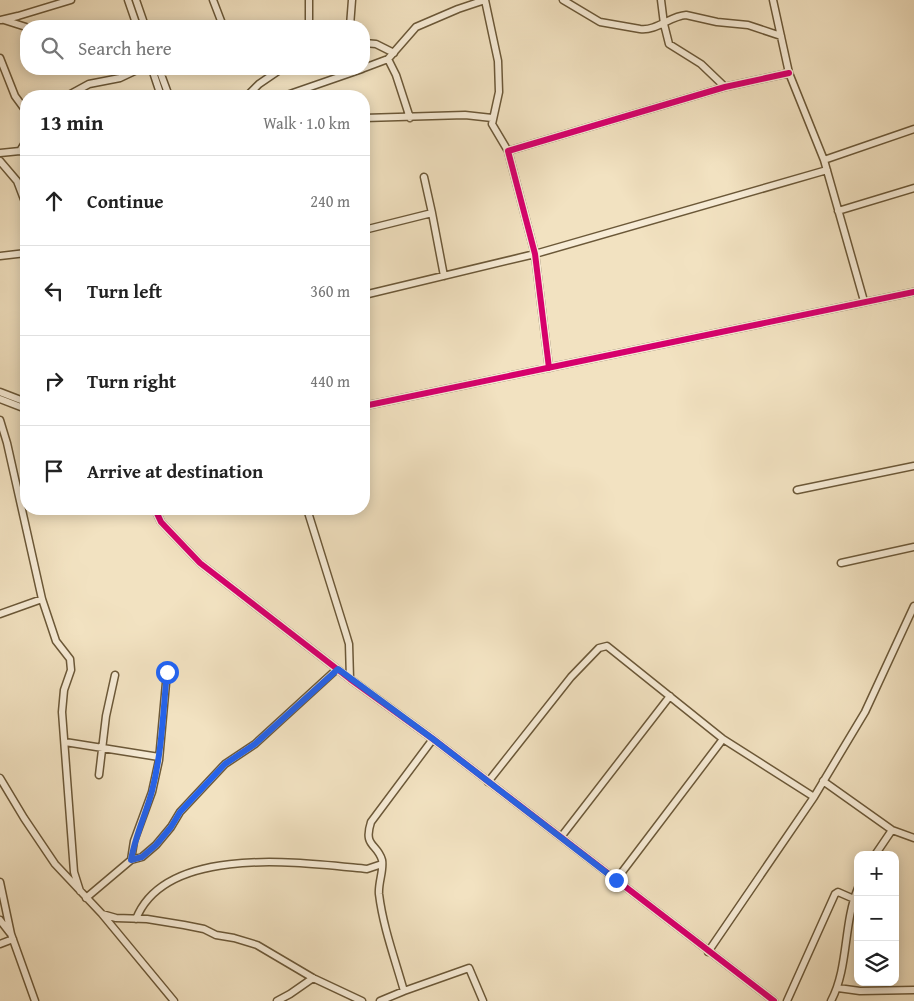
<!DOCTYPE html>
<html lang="en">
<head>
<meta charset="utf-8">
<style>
	body { margin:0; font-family:"Gentium Book Plus",serif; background:#f2f2f2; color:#222 }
	.controls { position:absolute; right:15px; bottom:15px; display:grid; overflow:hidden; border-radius:10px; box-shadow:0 2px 12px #0003 }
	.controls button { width:45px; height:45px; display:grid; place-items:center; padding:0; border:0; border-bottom:1px solid #e0e0e0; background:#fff; color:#222; font:25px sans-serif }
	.stop { position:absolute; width:15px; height:15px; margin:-11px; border:4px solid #2563eb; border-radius:50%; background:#fff }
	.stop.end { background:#2563eb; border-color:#fff; box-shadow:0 1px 5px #0008 }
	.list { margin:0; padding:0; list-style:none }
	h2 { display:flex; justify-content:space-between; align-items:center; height:65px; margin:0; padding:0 20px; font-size:21px }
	h2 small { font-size:16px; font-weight:400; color:#767676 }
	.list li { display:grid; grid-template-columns:32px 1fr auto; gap:15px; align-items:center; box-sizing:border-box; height:90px; padding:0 20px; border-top:1px solid #e0e0e0 }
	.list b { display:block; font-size:19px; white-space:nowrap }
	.list em { font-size:16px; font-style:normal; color:#767676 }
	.icon { flex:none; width:28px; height:28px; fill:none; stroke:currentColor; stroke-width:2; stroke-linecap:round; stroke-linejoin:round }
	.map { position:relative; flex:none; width:914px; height:1001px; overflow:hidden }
	.search { position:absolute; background:#fff; box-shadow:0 2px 12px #0003; left:20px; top:20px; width:350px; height:55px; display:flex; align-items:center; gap:12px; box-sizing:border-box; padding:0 18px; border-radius:20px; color:#767676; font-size:19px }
	.panel { position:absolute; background:#fff; box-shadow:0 2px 12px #0003; left:20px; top:90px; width:350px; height:425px; border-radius:20px }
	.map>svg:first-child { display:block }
</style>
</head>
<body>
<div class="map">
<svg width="914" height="1001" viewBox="0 0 914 1001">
	<rect width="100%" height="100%" fill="#f2e2c1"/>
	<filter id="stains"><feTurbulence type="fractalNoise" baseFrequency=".004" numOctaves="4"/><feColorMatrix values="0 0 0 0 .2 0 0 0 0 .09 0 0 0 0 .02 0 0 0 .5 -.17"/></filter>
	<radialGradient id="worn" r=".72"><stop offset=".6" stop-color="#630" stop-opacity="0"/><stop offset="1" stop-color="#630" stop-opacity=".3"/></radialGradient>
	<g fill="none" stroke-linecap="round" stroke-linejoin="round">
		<defs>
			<path id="minor" d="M128 0 137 26
				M136 0 145 26
				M213 0 223 26
				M309 0V26
				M485 0 498 61 499 92 492 124 508 151
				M563 0 600 22 640 29C657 31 670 16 686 15L717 22 748 25 781 36
				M661 0 664 24 669 44 701 64 725 87
				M773 0 789 73 824 160 864 301
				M1 20 18 16 71 0
				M4 20 26 27
				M350 26 352 0
				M364 43 376 44 394 53
				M0 58 15 96 26 111
				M388 59 396 75 410 118
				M364 68 388 59 416 27 458 9 485 0
				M152 69 161 96
				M159 69 169 96
				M161 72 172 69
				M67 96 89 84 120 78 139 69
				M247 96 259 84 281 69
				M284 96 362 69
				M364 118 465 115 492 118
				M20 151 26 141
				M0 153 20 151 26 152
				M824 160 914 129
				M0 161 17 181 25 202
				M838 211 914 188
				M432 213 444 276
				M364 230 432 213 424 177
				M0 256 26 253
				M364 295 535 254 827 170
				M549 368 535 254 508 151 725 87 789 73
				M0 392 26 402
				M0 399 26 409
				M364 406 914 292
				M0 420 7 443 42 599 56 641 70 659 71 670 64 690 62 712 74 872 80 891
				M797 490 914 466
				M155 509 161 522 200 563 350 679 433 739 774 1001
				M307 509 346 634 349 644 350 679
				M841 563 914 547
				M0 614 42 599
				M65 742 159 757
				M99 775 106 716 115 675
				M0 778 24 818 55 864 102 914 174 1001
				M823 781 892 830 914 838
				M488 782 571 677 599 648 607 646 723 739 814 797
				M561 837 670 696
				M875 855 892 830
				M131 860 142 857 156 845 171 827 180 812 225 764 255 744 337 669
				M616 880 723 739
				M0 882 11 934 35 1001
				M86 898 131 860 134 841 152 792 159 760 167 672
				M102 914 116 918 147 919 184 925 204 929 216 935 234 938 257 945 313 978 362 1001
				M136 919C166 843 304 863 367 869L382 864
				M0 920 10 933
				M0 944 13 939
				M708 952 814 797 865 712 914 606
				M838 988 860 991 914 990
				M404 991C395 959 383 927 379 894 378 883 384 870 382 860 377 843 363 847 371 822L433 739
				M277 1001 290 994 313 978
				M380 1001 404 991 469 968 483 1001
				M787 1001 835 894 838 892 854 899
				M831 1001C849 967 843 924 858 888"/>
		</defs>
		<use href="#minor" stroke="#6b5838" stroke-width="9"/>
		<use href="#minor" stroke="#f7ecd7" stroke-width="6"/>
		<defs>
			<path id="cycleway" d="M549 368 535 254 508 151 725 87 789 73
				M364 406 914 292
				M155 509 161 522 200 563 350 679 433 739 774 1001"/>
		</defs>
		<use href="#cycleway" stroke="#f7ecd7" stroke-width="9"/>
		<use href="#cycleway" stroke="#d6006c" stroke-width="6"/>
	</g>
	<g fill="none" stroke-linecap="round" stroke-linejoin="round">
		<path stroke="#2563eb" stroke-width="6" d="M167 672C163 712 162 752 152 791 146 814 135 836 131 860L142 857 156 845 171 827 180 812 225 764 255 744 338 669 433 739 616 880"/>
	</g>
	<rect width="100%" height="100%" filter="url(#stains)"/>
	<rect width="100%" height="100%" fill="url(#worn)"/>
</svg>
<div class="controls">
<button>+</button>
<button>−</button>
<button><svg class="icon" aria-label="layers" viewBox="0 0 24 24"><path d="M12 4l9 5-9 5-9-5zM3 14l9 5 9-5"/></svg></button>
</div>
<div class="stop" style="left:167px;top:672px"></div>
<div class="stop end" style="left:616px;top:880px"></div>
<div class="search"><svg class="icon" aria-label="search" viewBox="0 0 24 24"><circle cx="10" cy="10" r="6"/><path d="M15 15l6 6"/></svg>Search here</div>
<section class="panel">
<h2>13 min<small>Walk · 1.0 km</small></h2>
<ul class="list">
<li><svg class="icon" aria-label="ahead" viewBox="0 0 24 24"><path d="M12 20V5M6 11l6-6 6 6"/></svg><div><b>Continue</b></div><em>240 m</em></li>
<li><svg class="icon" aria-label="left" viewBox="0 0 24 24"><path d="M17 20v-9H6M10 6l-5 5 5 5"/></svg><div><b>Turn left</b></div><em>360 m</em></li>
<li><svg class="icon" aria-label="right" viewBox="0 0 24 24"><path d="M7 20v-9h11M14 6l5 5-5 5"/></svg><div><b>Turn right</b></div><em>440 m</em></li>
<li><svg class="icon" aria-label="arrive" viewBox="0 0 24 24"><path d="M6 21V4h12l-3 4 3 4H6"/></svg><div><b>Arrive at destination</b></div></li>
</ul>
</section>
</div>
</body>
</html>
